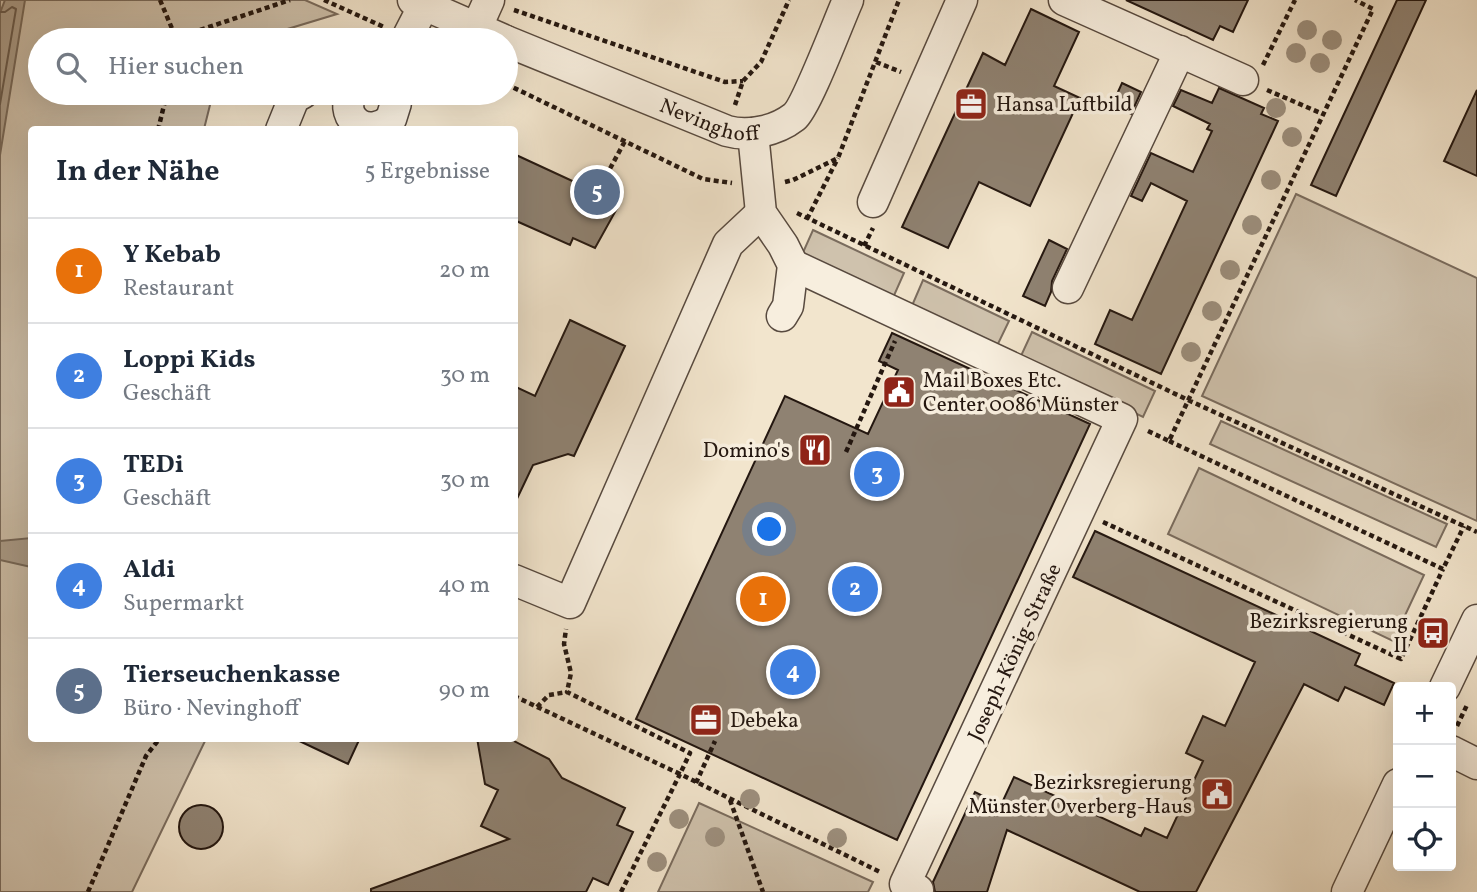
<!DOCTYPE html>
<html lang="de">
<head>
<meta charset="utf-8">
<style>
	body { margin:0; font-family:Vollkorn,serif; background:#f2f2f3; color:#1f2937 }
	.controls { position:absolute; right:21px; bottom:21px; display:grid; overflow:hidden; border-radius:7px; box-shadow:0 7px 28px #0002 }
	.controls button { width:63px; height:63px; display:grid; place-items:center; padding:0; border:0; border-bottom:2px solid #e0e1e3; background:#fff; color:#1f2937; font:35px sans-serif }
	.you { position:absolute; left:770px; top:530px; width:24px; height:24px; margin:-18px; border:5px solid #fff; border-radius:50%; background:#1a73e8; box-shadow:0 0 0 10px #1a73e833 }
	.badge { display:grid; place-items:center; width:46px; height:46px; border-radius:50%; background:#8f2418; color:#fff; font-size:23px; font-weight:700 }
	.pin { position:absolute; translate:-50% -50%; border:4px solid #fff; box-shadow:0 2px 7px #0006 }
	.list { margin:0; padding:0; list-style:none }
	h2 { display:flex; justify-content:space-between; align-items:center; height:91px; margin:0; padding:0 28px; font-size:30px }
	h2 small { font-size:23px; font-weight:400; color:#747a83 }
	.list li { display:grid; grid-template-columns:46px 1fr auto; gap:21px; align-items:center; box-sizing:border-box; height:105px; padding:0 28px; border-top:2px solid #e0e1e3 }
	.list b { display:block; font-size:26px; white-space:nowrap }
	.list p { margin:0; font-size:23px; white-space:nowrap; color:#747a83 }
	.list em { font-size:23px; font-style:normal; color:#747a83 }
	.icon { flex:none; width:38px; height:38px; fill:none; stroke:currentColor; stroke-width:2; stroke-linecap:round; stroke-linejoin:round }
	.map { position:relative; flex:none; width:1477px; height:892px; overflow:hidden }
	.search { position:absolute; background:#fff; box-shadow:0 7px 28px #0002; left:28px; top:28px; width:490px; height:77px; display:flex; align-items:center; gap:18px; box-sizing:border-box; padding:0 24px; border-radius:38px; color:#747a83; font-size:26px }
	.panel { position:absolute; background:#fff; box-shadow:0 7px 28px #0002; left:28px; top:126px; width:490px; height:616px; border-radius:7px }
	.map>svg:first-child { display:block }
</style>
</head>
<body>
<div class="map">
<svg width="1477" height="892" viewBox="0 0 1477 892">
	<rect width="100%" height="100%" fill="#f2e5cd"/>
	<filter id="stains"><feTurbulence type="fractalNoise" baseFrequency=".00286" numOctaves="4"/><feColorMatrix values="0 0 0 0 .2 0 0 0 0 .09 0 0 0 0 .02 0 0 0 .5 -.17"/></filter>
	<radialGradient id="worn" r=".72"><stop offset=".6" stop-color="#630" stop-opacity="0"/><stop offset="1" stop-color="#630" stop-opacity=".3"/></radialGradient>
	<path fill="#cfc2ad" stroke="#7a6c5e" stroke-width="2" d="M0 0H305L337 14 251 40H40V93H213L204 129 32 130V738L206 739 132 892H0Z
		M1296 194 1477 278V521L1202 396Z
		M813 230 904 273 892 300 801 257Z
		M923 280 1009 321 996 348 911 308Z
		M1032 332 1155 391 1143 417 1020 358Z
		M1221 421 1447 524 1436 547 1210 444Z
		M1199 468 1424 575 1393 641 1168 534Z
		M699 803 873 882 868 892H658Z"/>
	<path fill="#ac9f8d" stroke="#76695b" stroke-width="2" d="M5 0H25L0 155V13Z
		M31 538V567L0 560V541Z"/>
	<g fill="none" stroke-linecap="round" stroke-linejoin="round">
		<path stroke="#685b4e" stroke-width="2" d="M0 12H5L12 7 16 9 0 104"/>
	</g>
	<path fill="#8f8272" stroke="#241710" stroke-width="2" d="M1126 0H1248L1233 32 1220 26 1213 40Z
		M1397 0H1426L1336 196 1311 185Z
		M1031 9 1079 32 1054 86 1080 98 1030 206 979 182 948 248 902 227 983 53 1005 65Z
		M1122 83 1141 92 1131 114 1112 105Z
		M1219 88 1264 108 1261 114 1278 121 1161 374 1095 344 1110 310 1132 320 1187 201 1151 183 1142 201 1131 196 1151 153 1193 172 1212 131 1207 129 1210 124 1173 106 1181 90 1212 103Z
		M1477 90V176L1444 161Z
		M514 154 620 203 595 248 573 238 570 245 514 220Z
		M1049 240 1067 249 1052 281 1051 292 1045 306 1023 296Z
		M570 320 625 346 574 456 568 454 533 465 514 505V386L535 396Z
		M892 333 1090 424 897 840 636 719 785 396 868 434 898 370 879 361Z
		M1095 531 1360 654 1355 665 1394 683 1384 705 1345 687 1338 701 1304 684 1196 892H1140L1007 830 987 892H935L933 882 975 792 1001 805 1014 777 1141 836 1145 828 1167 838 1203 761 1186 753 1203 716 1225 726 1255 662 1073 577Z
		M293 738H360L348 764Z
		M477 738H508L549 759 562 778 625 808 617 825 633 832 608 885 593 878 586 892H371V889L509 839 481 826 498 790 485 784Z
		M179 827a22 22 0 1 1 44 0a22 22 0 1 1-44 0Z"/>
	<g fill="none" stroke-linecap="round" stroke-linejoin="round">
		<defs>
			<g id="minor">
				<path d="M413 0 504 40"/>
				<path d="M1064 0 1243 80"/>
				<path d="M476 29 489 0"/>
				<path d="M406 40 424 5"/>
				<path id="s1" d="M506 41 727 131C748 137 776 131 794 117 806 108 839 20 848 0"/>
				<path d="M351 93C339 121 369 139 391 119L396 103 393 93"/>
				<path d="M281 130 294 98 303 93"/>
				<path d="M753 133 761 213 783 245 793 265 788 306 782 316"/>
				<path d="M873 202 962 0"/>
				<path d="M793 265 1122 419 905 884 918 890 917 892"/>
				<path d="M1068 288 1180 51"/>
				<path d="M514 580 570 603 728 244 761 213"/>
				<path d="M1445 687 1477 620"/>
				<path d="M1451 751 1477 764"/>
				<path d="M1347 892 1398 784"/>
			</g>
		</defs>
		<use href="#minor" stroke="#584a3f" stroke-width="33"/>
		<path stroke="#241710" stroke-width="4.5" stroke-dasharray="5 3.5" stroke-linecap="butt" d="M160 0 176 38
			M324 0 384 27
			M514 10 725 82 743 81
			M176 38 290 0
			M876 62 901 72
			M1263 65 1295 0
			M506 84 703 179 732 183
			M1267 90 1323 114
			M735 105 743 81 761 62 789 0
			M158 130 167 93
			M606 176 625 141
			M785 182 793 180 838 158 899 0
			M797 213 1188 400 1477 532
			M807 219 838 158
			M864 246 873 228
			M1148 431 1169 441 1373 9 1355 0
			M1169 441 1443 569 1464 526
			M846 452 895 341
			M1103 522 1401 659 1443 569
			M514 696 680 774 690 753 567 692 571 673 564 644 566 629
			M537 707 549 695 567 692
			M1457 726 1467 705
			M696 783 715 741
			M730 800 763 892
			M88 892 146 756 160 738
			M621 892 680 774 882 873"/>
		<use href="#minor" stroke="#f7eede" stroke-width="30"/>
	</g>
	<g fill="#9d907f">
		<circle cx="1307" cy="30" r="10"/>
		<circle cx="1332" cy="40" r="10"/>
		<circle cx="1296" cy="53" r="10"/>
		<circle cx="1320" cy="63" r="10"/>
		<circle cx="1276" cy="108" r="10"/>
		<circle cx="1292" cy="137" r="10"/>
		<circle cx="1271" cy="180" r="10"/>
		<circle cx="1252" cy="225" r="10"/>
		<circle cx="1230" cy="270" r="10"/>
		<circle cx="1212" cy="311" r="10"/>
		<circle cx="1191" cy="352" r="10"/>
		<circle cx="750" cy="799" r="10"/>
		<circle cx="679" cy="819" r="10"/>
		<circle cx="715" cy="837" r="10"/>
		<circle cx="837" cy="838" r="10"/>
		<circle cx="657" cy="862" r="10"/>
	</g>
	<defs>
		<symbol id="office-square" viewBox="-11 -11 22 22"><rect x="-9" y="-9" width="18" height="18" rx="4" fill="#8f2418" stroke="#f7eede"/><path d="M-6-3h4V-5.5h4V-3h4V5H-6ZM-1-4.5V-3h2v-1.5ZM-6 0V1H6V0Z" fill="#fff"/></symbol>
		<symbol id="civic-square" viewBox="-11 -11 22 22"><rect x="-9" y="-9" width="18" height="18" rx="4" fill="#8f2418" stroke="#f7eede"/><path d="M-.6-6.5H3V-4.5H.6V-3L4-1V1h2V6H-6V1h2V-1L-.6-3ZM-1.2 2.5V6h2.4V2.5Z" fill="#fff"/></symbol>
		<symbol id="restaurant-square" viewBox="-11 -11 22 22"><rect x="-9" y="-9" width="18" height="18" rx="4" fill="#8f2418" stroke="#f7eede"/><path d="M-5-6h1v4h1v-4h1v4h1v-4h1v5L-1.5 .5V6h-2V.5L-5-1ZM5-6V6H3V1.5H1.5Q1.5-4 5-6Z" fill="#fff"/></symbol>
		<symbol id="bus-square" viewBox="-11 -11 22 22"><rect x="-9" y="-9" width="18" height="18" rx="4" fill="#8f2418" stroke="#f7eede"/><path d="M-5-6H5V4H4V6H2V4H-2V6H-4V4H-5ZM-3.5-4V0h7V-4ZM-3.5 1.2v1.5H-2V1.2ZM2 1.2v1.5H3.5V1.2Z" fill="#fff"/></symbol>
	</defs>
	<g fill-rule="evenodd">
		<use href="#office-square" x="952" y="85" width="38" height="38"/>
		<use href="#civic-square" x="880" y="373" width="38" height="38"/>
		<use href="#restaurant-square" x="796" y="431" width="38" height="38"/>
		<use href="#bus-square" x="1414" y="614" width="38" height="38"/>
		<use href="#office-square" x="687" y="701" width="38" height="38"/>
		<use href="#civic-square" x="1198" y="775" width="38" height="38"/>
	</g>
	<g text-anchor="middle" stroke-width="7" stroke-linejoin="round" paint-order="stroke">
		<g font-size="21" fill="#241710" stroke="#f7eede" text-anchor="start">
			<text x="996" y="111">Hansa Luftbild</text>
			<text x="923" y="387">Mail Boxes Etc.<tspan x="923" dy="24">Center 0086 Münster</tspan></text>
			<text x="790" y="457" text-anchor="end">Domino's</text>
			<text x="1408" y="628" text-anchor="end">Bezirksregierung<tspan x="1408" dy="24">II</tspan></text>
			<text x="730" y="727">Debeka</text>
			<text x="1192" y="789" text-anchor="end">Bezirksregierung<tspan x="1192" dy="24">Münster Overberg-Haus</tspan></text>
		</g>
		<g font-size="21" fill="#241710" stroke="#f7eede">
			<text dy="7" stroke="none"><textPath href="#s1" startOffset="219">Nevinghoff</textPath></text>
			<text transform="translate(1014 652) rotate(-65)" y="7">Joseph-König-Straße</text>
		</g>
	</g>
	<rect width="100%" height="100%" filter="url(#stains)"/>
	<rect width="100%" height="100%" fill="url(#worn)"/>
</svg>
<div class="controls">
<button>+</button>
<button>−</button>
<button><svg class="icon" aria-label="locate" viewBox="0 0 24 24"><circle cx="12" cy="12" r="6"/><path d="M12 2v4M12 18v4M2 12h4M18 12h4"/></svg></button>
</div>
<div class="you"></div>
<div class="pin badge" style="left:763px;top:599px;background:#e8710a">1</div>
<div class="pin badge" style="left:855px;top:589px;background:#3f7fe0">2</div>
<div class="pin badge" style="left:877px;top:474px;background:#3f7fe0">3</div>
<div class="pin badge" style="left:793px;top:672px;background:#3f7fe0">4</div>
<div class="pin badge" style="left:597px;top:192px;background:#5c6f8a">5</div>
<div class="search"><svg class="icon" aria-label="search" viewBox="0 0 24 24"><circle cx="10" cy="10" r="6"/><path d="M15 15l6 6"/></svg>Hier suchen</div>
<section class="panel">
<h2>In der Nähe<small>5 Ergebnisse</small></h2>
<ul class="list">
<li><span class="badge" style="background:#e8710a">1</span><div><b>Y Kebab</b><p>Restaurant</p></div><em>20 m</em></li>
<li><span class="badge" style="background:#3f7fe0">2</span><div><b>Loppi Kids</b><p>Geschäft</p></div><em>30 m</em></li>
<li><span class="badge" style="background:#3f7fe0">3</span><div><b>TEDi</b><p>Geschäft</p></div><em>30 m</em></li>
<li><span class="badge" style="background:#3f7fe0">4</span><div><b>Aldi</b><p>Supermarkt</p></div><em>40 m</em></li>
<li><span class="badge" style="background:#5c6f8a">5</span><div><b>Tierseuchenkasse</b><p>Büro · Nevinghoff</p></div><em>90 m</em></li>
</ul>
</section>
</div>
</body>
</html>
